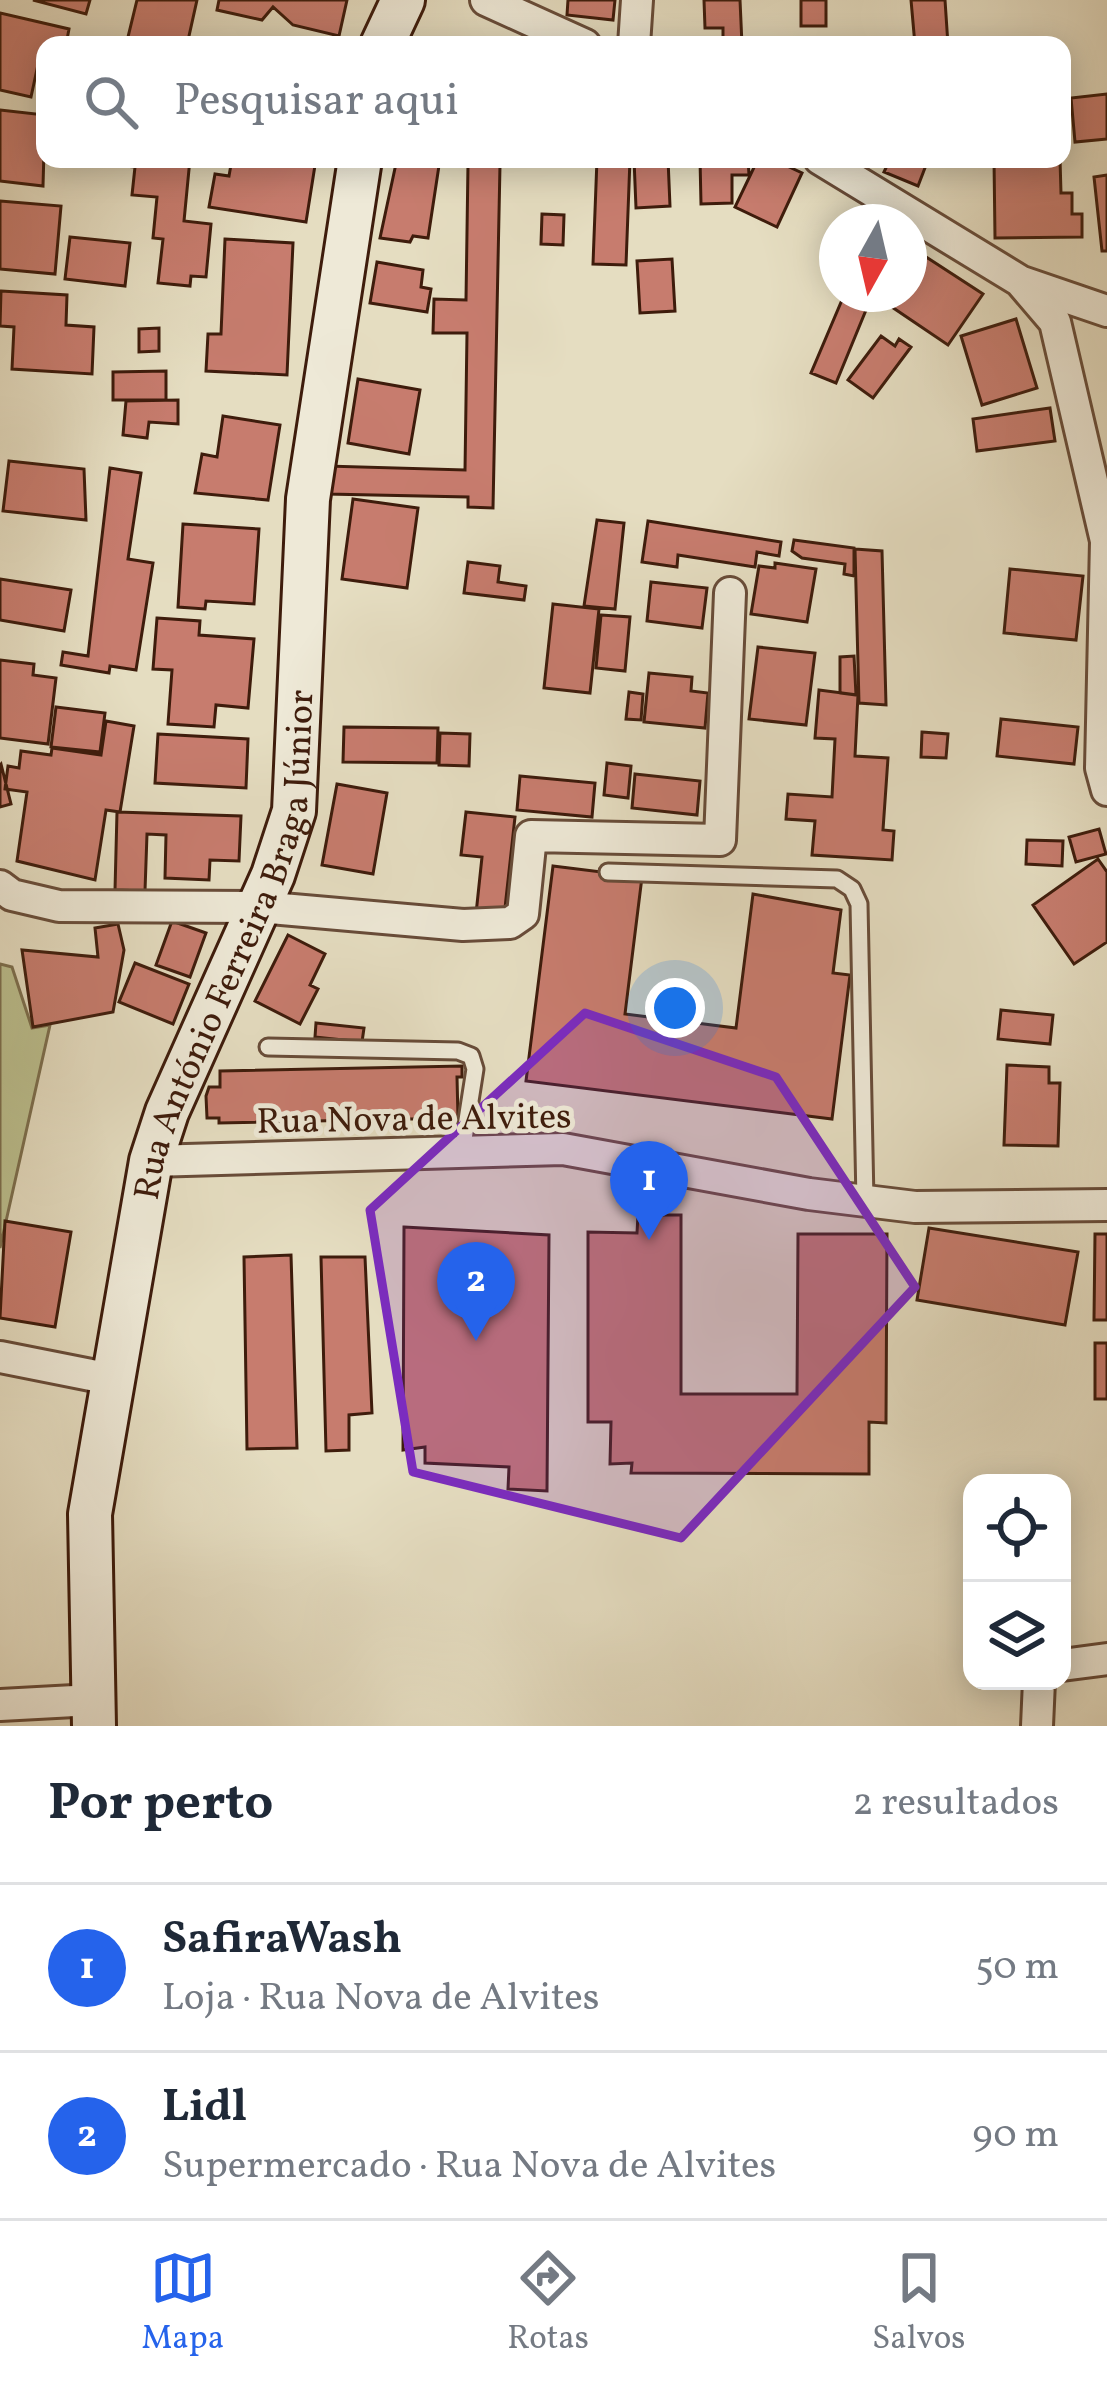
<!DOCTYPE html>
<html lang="pt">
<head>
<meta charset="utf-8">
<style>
	body { margin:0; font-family:Vollkorn,serif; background:#f6f6f7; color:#1f2937 }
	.controls { position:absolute; right:36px; bottom:36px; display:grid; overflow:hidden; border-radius:24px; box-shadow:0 6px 30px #0003 }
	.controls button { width:108px; height:108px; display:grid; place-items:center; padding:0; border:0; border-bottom:3px solid #e0e1e3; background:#fff; color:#1f2937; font:60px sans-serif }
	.compass { position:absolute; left:819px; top:204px; width:108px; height:108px; border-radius:50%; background:#fff; box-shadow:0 6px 30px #0003; rotate:188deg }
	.you { position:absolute; left:675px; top:1008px; width:42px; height:42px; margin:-30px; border:9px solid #fff; border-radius:50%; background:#1a73e8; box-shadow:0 0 0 18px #1a73e833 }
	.badge { display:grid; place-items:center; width:78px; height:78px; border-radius:50%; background:#2563eb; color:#fff; font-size:39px; font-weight:700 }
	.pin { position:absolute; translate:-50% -99px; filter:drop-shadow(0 3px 6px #0008) }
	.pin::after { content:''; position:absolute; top:63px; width:42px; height:36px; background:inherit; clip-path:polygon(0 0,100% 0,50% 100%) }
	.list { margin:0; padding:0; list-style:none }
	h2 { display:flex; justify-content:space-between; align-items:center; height:156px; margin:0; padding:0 48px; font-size:51px }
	h2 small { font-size:39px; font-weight:400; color:#747a83 }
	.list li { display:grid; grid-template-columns:78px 1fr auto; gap:36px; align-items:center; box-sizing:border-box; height:168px; padding:0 48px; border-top:3px solid #e0e1e3 }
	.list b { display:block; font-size:45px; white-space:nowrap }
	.list p { margin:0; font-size:39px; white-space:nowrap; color:#747a83 }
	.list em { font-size:39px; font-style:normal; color:#747a83 }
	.icon { flex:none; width:66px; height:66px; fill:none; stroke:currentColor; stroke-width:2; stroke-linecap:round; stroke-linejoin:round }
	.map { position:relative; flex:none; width:1107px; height:1726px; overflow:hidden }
	.search { position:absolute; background:#fff; box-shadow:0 6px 30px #0003; left:36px; right:36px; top:36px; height:132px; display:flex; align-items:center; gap:30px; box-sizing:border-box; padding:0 42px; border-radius:24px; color:#747a83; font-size:45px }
	.sheet { height:492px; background:#fff }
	nav { display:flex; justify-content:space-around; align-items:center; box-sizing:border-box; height:168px; border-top:3px solid #e0e1e3; background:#fff; font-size:33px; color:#747a83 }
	nav a { display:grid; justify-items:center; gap:6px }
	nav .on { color:#2563eb }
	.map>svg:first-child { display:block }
</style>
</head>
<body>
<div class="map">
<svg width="1107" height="1726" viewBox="0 0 1107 1726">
	<rect width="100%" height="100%" fill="#e5ddc1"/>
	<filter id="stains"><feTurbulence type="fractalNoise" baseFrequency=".00167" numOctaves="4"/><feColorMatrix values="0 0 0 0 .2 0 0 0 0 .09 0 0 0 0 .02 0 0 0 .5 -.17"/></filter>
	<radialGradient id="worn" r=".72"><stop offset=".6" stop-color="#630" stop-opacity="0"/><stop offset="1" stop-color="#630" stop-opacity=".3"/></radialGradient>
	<path fill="#bbbf8e" stroke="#7c6e4d" stroke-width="3" d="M0 964 12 967 32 1028 50 1025 0 1248Z"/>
	<path fill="#c77c6e" stroke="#3e1c0c" stroke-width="3" d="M33 0H90L86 14Z
		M137 0H197L187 45H155L128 37Z
		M219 0H347L339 36 293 25 273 7 262 20 217 10Z
		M568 0H615L613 20 567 15Z
		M704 0H740L742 45H723V28H705Z
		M801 0H826V26H801Z
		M911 0H945L948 45H915Z
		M0 13 69 29 66 45H45V62L39 60 31 97 0 90Z
		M1107 94V139L1075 142 1071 98Z
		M0 110 45 115 43 186 0 181Z
		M51 159H190L184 221 211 224 206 277 191 276 190 286 158 283 163 239 153 238 157 197 132 195 135 167Z
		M232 159H316L306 222 209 207 215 174 229 176Z
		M397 159H440L428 238 413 236 410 242 380 238Z
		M597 159H630L626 265 593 264Z
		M634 159H668L670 206 636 208Z
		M700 159H748L749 175H732V203L701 204Z
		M758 159H772L802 173 777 227 735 207Z
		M890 159 928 160 918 186 884 172Z
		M994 159H1060L1061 193H1072V214H1082V237L995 238Z
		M468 164 500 165 493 508 468 507V497L327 494V466L465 470 467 333H433L434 299 466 300Z
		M1107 175V251H1102L1094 177Z
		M0 201 61 206 55 274 0 269Z
		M542 214 564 215 563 245 541 244Z
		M70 237 130 243 125 286 65 279Z
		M225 239 293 243 287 375 206 371 208 334H221Z
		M920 253 983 294 948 345 886 303 892 294H909V269Z
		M672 259 675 311 640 313 637 261Z
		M377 262 423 270 421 287 431 289 427 312 370 303Z
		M1 291 67 295 66 325 94 327 92 374 12 369 14 327 0 326Z
		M842 300 866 310 836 383 811 373Z
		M1016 319 1037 388 982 405 961 336Z
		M159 328V351L139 352V329Z
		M881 336 895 346 899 339 911 347 873 398 848 380Z
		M166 371V400H113V372Z
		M358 379 420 390 409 454 348 443Z
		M178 400V424L149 422 147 438 123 435 126 401Z
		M1050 408 1055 441 977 451 973 419Z
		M223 416 280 425 268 500 195 493 202 454 217 457Z
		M9 461 84 469 86 520 3 511Z
		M110 468 141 473 128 559 153 563 136 670 110 666 109 673 61 665 63 652 88 656Z
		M353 499 418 508 407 588 342 579Z
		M597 520 624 523 615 609 584 606Z
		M648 521 781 542 779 556 757 552 755 567 678 555 677 567 642 562Z
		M183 524 259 529 254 604 206 601 205 609 178 607Z
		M794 540 854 548V576L844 574 845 564 802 558 792 551Z
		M855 549 882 551 886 705 859 703Z
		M468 562 500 566 498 582 526 586 524 600 464 593Z
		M775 563 816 569 807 622 751 614 759 566 775 568Z
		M1010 569 1083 576 1076 640 1004 633Z
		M0 579 71 590 64 631 0 620Z
		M651 582 707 588 702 628 647 621Z
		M553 604 599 609 590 693 544 688Z
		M601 615 630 617 625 671 596 668Z
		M157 618 200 621 199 635 254 639 248 708 216 705 214 727 168 724 172 670 153 669Z
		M758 647 815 653 806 725 749 719Z
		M854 656 856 695 840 693V657Z
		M0 660 34 664 33 675 56 678 48 744 0 738Z
		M649 673 692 677 691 691 708 693 705 728 644 722Z
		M819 690 858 695 855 756 888 758 883 830 894 831 892 860 812 855 815 821 786 819 788 794 832 797 835 739 815 738Z
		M629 692 643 694 641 720 626 719Z
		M56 707 105 713 100 752 51 747Z
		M1001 719 1078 727 1074 764 997 756Z
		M106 721 134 726 120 812 106 810 95 880 17 861 27 792 5 789 8 766 19 768 21 751 51 755 52 748 101 755Z
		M344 727 438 728 437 763 343 762Z
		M922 732 948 734 946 758 921 757Z
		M440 733 470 734 469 766 439 765Z
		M158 734 248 739 246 788 155 783Z
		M607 763 631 766 628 798 604 795Z
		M1 764 11 804 0 807V765Z
		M635 774 700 781 697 815 632 808Z
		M520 776 595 783 592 817 517 810Z
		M337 784 387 793 373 874 322 865Z
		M117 812 241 816 239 861 210 860 209 880 165 878 166 835 147 834 145 891 115 890Z
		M466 812 515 817 504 917 476 914 482 857 461 855Z
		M1099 829 1106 854 1076 862 1069 837Z
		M1027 840 1063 841 1062 866 1026 864Z
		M1098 859 1107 872V942L1074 964 1033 905Z
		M553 866 642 877 625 1014 736 1028 753 894 841 910 833 973 850 975 832 1119 526 1081Z
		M172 921 206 933 190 977 156 965Z
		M118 924 124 950 113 1012 33 1027 22 950 98 957 95 928Z
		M288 935 325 954 310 985 318 989 300 1024 255 1001Z
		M135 963 189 984 173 1024 119 1002Z
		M1001 1010 1053 1015 1050 1044 998 1039Z
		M316 1023 364 1028 362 1042 315 1037Z
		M1007 1065 1049 1067V1083H1060L1058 1146 1004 1145Z
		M462 1066V1077H457L458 1118 219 1123V1118H207L206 1096 209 1087H220V1071Z
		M638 1215H681V1394H797L798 1234H887L886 1423 869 1422V1474L631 1473 632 1463 610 1464 611 1422H588V1232L637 1233Z
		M5 1221 71 1232 55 1327 0 1318Z
		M404 1227 549 1235 547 1491 508 1489 509 1467 425 1463V1447L403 1450Z
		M929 1228 1078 1252 1065 1325 917 1300Z
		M1095 1234H1107V1320H1094Z
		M291 1255 297 1448 247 1449 244 1257Z
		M321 1257H365L372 1413 349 1415V1450L326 1451Z
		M1095 1343H1107V1399H1095Z"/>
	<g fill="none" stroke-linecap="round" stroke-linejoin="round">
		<defs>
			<path id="lane" d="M608 872 837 879 852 889 859 904 865 1201
				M268 1047 458 1051 471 1056 475 1069 462 1152"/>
			<path id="street" d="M486 0 585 45
				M634 45 637 0
				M820 159 1020 281 1055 322 1106 541 1101 768 1107 790
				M1022 282 1107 311
				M0 886 12 895 59 906 259 907 463 925 510 923 523 914 531 836 720 840 730 593
				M151 1161 563 1149 809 1194 915 1207 1107 1205
				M0 1357 111 1379
				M1062 1665 1107 1659
				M0 1705 93 1700
				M1037 1726 1039 1681"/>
			<g id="secondary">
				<path d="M382 45 403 0"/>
				<path id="s1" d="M94 1726 90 1514 151 1161 167 1112 273 875 294 811 308 499 360 159"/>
			</g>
		</defs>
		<use href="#lane" stroke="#684c39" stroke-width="21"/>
		<use href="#street" stroke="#684c39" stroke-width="36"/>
		<use href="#secondary" stroke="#3e1c0c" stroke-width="48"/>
		<use href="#lane" stroke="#eee9d7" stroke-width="15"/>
		<use href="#street" stroke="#eee9d7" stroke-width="30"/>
		<use href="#secondary" stroke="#eee9d7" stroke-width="42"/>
	</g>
	<path fill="#7b2cbf" fill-opacity="0.2" stroke="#7b2cbf" stroke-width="9" stroke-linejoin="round" d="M585 1013 776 1077 915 1287 681 1538 413 1472 370 1210Z"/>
	<g text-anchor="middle" stroke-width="10" stroke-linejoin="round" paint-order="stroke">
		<g font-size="36" fill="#3e1c0c" stroke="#eee9d7">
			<text dy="13" stroke="none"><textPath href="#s1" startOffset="801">Rua António Ferreira Braga Júnior</textPath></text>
			<text transform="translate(414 1117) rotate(-1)" y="13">Rua Nova de Alvites</text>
		</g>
	</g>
	<rect width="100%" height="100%" filter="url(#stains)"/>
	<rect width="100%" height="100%" fill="url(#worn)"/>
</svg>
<div class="controls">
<button><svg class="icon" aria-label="locate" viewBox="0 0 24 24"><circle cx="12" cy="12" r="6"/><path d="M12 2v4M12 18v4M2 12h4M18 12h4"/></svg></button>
<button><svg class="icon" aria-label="layers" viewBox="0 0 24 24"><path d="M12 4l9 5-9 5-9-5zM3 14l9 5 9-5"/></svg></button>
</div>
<svg class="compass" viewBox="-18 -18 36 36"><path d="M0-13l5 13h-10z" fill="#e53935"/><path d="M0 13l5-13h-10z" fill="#747a83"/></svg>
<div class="you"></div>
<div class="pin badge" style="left:649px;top:1240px">1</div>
<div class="pin badge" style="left:476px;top:1341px">2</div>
<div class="search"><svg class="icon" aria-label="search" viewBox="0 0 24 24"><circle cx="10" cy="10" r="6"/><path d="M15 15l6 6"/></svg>Pesquisar aqui</div>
</div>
<section class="sheet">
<h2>Por perto<small>2 resultados</small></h2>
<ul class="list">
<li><span class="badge">1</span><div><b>SafiraWash</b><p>Loja · Rua Nova de Alvites</p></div><em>50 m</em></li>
<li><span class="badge">2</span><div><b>Lidl</b><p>Supermercado · Rua Nova de Alvites</p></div><em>90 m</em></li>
</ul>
</section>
<nav>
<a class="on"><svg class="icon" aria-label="map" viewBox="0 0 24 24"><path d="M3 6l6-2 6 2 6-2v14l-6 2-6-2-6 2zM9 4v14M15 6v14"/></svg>Mapa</a>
<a><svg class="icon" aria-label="directions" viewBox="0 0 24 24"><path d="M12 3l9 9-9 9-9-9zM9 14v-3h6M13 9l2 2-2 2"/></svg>Rotas</a>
<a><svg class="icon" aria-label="saved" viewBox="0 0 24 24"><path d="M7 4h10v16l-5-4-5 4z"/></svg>Salvos</a>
</nav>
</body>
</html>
